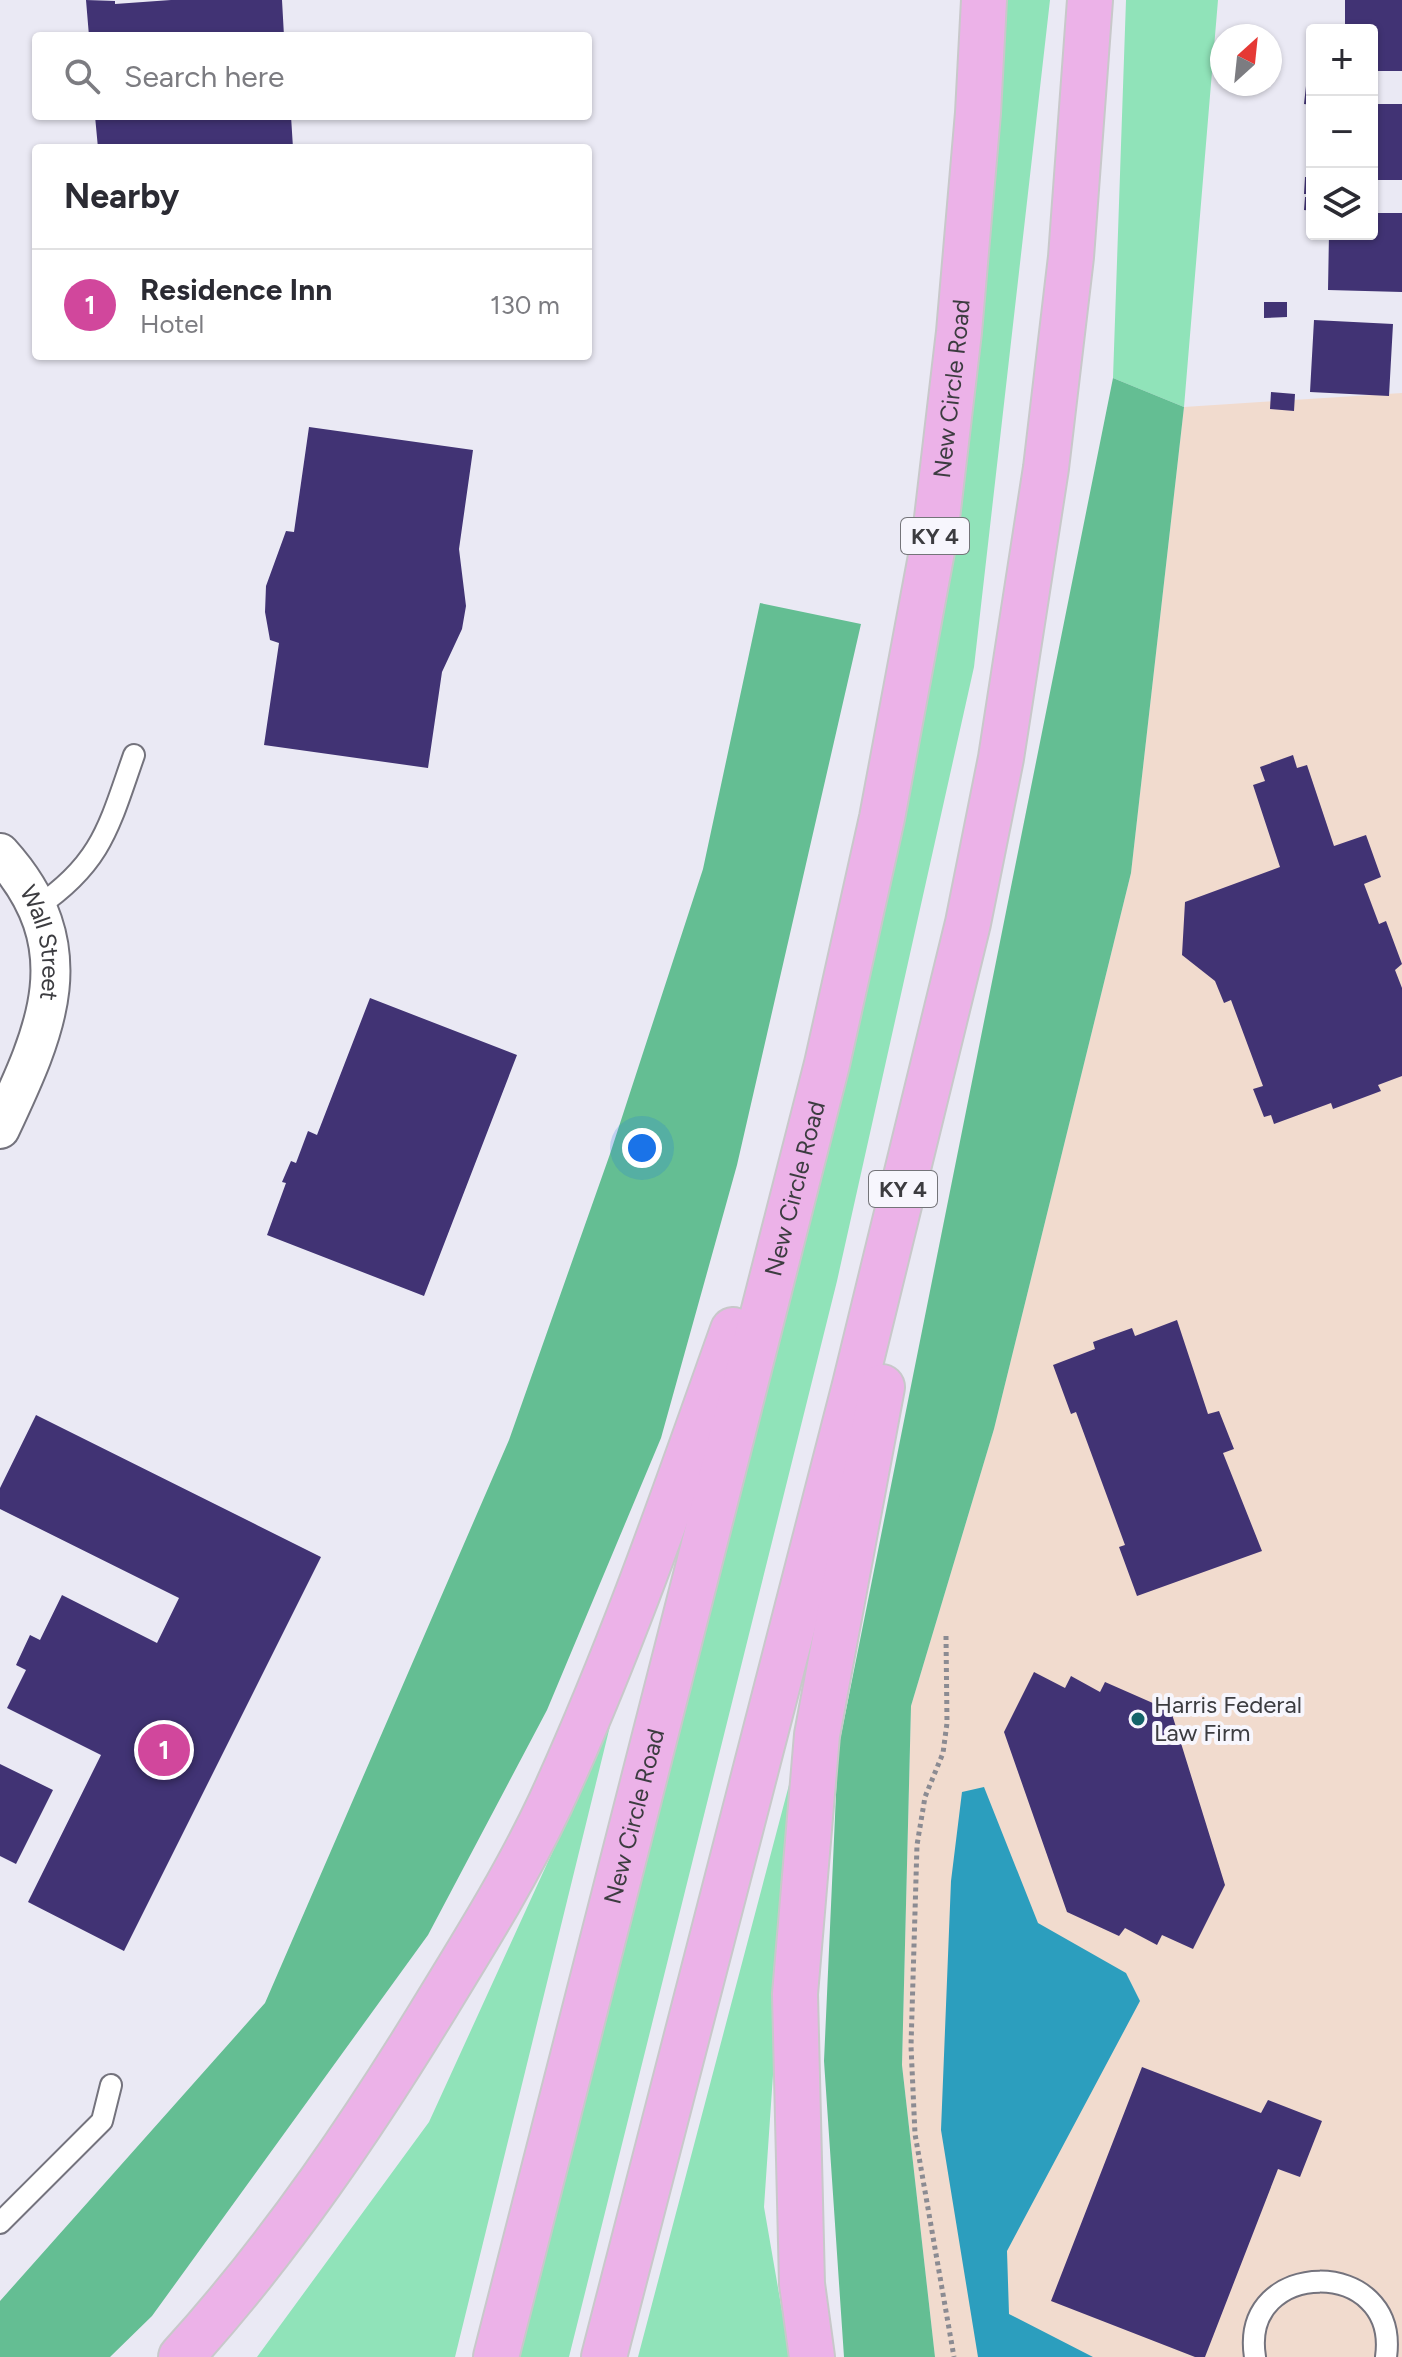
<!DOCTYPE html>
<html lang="en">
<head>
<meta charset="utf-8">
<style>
	body { margin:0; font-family:Figtree,sans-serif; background:#f7f7f7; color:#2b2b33 }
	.controls { position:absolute; right:24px; top:24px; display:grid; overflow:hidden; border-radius:8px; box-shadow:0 2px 6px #0004 }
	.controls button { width:72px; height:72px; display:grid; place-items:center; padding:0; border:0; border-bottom:2px solid #e1e1e2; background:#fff; color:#2b2b33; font:40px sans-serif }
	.compass { position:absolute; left:1210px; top:24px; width:72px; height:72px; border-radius:50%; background:#fff; box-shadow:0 2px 6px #0004; rotate:27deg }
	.you { position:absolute; left:642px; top:1148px; width:28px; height:28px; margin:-20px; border:6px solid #fff; border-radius:50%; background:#1a73e8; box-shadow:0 0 0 12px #1a73e833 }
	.badge { display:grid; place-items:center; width:52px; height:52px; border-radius:50%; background:#ea580c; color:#fff; font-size:26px; font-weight:700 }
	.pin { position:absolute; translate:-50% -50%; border:4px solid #fff; box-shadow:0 2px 8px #0006 }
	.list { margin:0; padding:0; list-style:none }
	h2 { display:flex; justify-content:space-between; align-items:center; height:104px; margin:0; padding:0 32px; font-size:34px }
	h2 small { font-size:26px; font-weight:400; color:#7c7c81 }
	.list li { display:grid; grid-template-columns:52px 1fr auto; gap:24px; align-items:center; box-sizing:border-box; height:112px; padding:0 32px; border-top:2px solid #e1e1e2 }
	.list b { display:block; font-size:30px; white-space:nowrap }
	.list p { margin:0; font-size:26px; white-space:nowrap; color:#7c7c81 }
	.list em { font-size:26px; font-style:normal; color:#7c7c81 }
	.icon { flex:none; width:44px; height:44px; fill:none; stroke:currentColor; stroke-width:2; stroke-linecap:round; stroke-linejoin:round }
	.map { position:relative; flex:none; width:1402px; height:2357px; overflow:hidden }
	.search { position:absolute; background:#fff; box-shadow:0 2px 6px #0004; left:32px; top:32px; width:560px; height:88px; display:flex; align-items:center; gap:20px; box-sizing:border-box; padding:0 28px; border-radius:8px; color:#7c7c81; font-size:30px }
	.panel { position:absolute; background:#fff; box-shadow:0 2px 6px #0004; left:32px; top:144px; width:560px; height:216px; border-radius:8px }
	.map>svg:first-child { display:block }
</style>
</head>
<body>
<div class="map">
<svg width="1402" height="2357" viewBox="0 0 1402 2357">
	<rect width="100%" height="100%" fill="#eae9f4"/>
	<path fill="#f1dbce" d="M1402 393V2357H935L902 2065 911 1706 994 1429 1131 873 1184 407Z"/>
	<path fill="#90e3b9" d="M1003 0H1050L974 667 837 1281 569 2357H517L914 765 986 277Z
		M1126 0H1218L1184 407 1113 378Z
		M610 1726 455 2357H257L429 2122Z
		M794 1766 764 2207 790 2357H638Z"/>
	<path fill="#64be93" d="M1113 378 1184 407 1131 873 994 1429 911 1706 902 2065 935 2357H844L824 2061 838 1750Z
		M760 603 861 624 737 1165 661 1438 547 1710 428 1935 152 2316 110 2357H0V2301L265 2003 509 1440 610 1154 703 869Z"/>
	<path fill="#2c9ebe" d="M984 1787 1038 1923 1126 1973 1140 2001 1007 2251 1009 2314 1093 2357H978L941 2130 951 1881 962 1792Z"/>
	<path fill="#413374" d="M86 0 115 1V4L171 0H282L284 36H89Z
		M1345 0H1402V71H1372V30H1345Z
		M1306 86H1312V105L1304 104Z
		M1372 104H1402V180H1372Z
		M95 116H291L293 148H98Z
		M1305 177H1312V194H1304Z
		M1305 197H1312V211L1304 210Z
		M1372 213H1402V292L1328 290 1329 234H1372Z
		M1264 302H1287V317L1264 318Z
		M1314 320 1393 324 1389 396 1310 392Z
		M1271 392 1295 394 1294 411 1270 409Z
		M309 427 473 450 459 549 466 606 462 629 442 672 428 768 264 745 279 643 270 640 265 612 266 586 286 531 294 532Z
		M1293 755 1297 768 1307 765 1334 846 1366 835 1381 877 1364 884 1379 924 1386 921 1402 964 1395 970 1402 988V1076L1378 1085 1381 1091 1333 1109 1331 1103 1274 1124 1271 1115 1264 1117 1253 1089 1263 1086 1231 1000 1224 1003 1215 981 1182 955 1185 902 1280 867 1253 785 1265 781 1260 767Z
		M370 998 517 1055 424 1296 267 1235 286 1183 282 1182 291 1161 296 1163 308 1131 317 1135Z
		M1177 1320 1208 1414 1219 1411 1234 1449 1223 1453 1262 1551 1137 1596 1119 1547 1125 1545 1076 1412 1071 1414 1053 1365 1095 1349 1093 1342 1132 1328 1135 1336Z
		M36 1415 321 1557 124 1951 28 1902 101 1755 7 1708 26 1670 16 1665 30 1635 40 1640 62 1595 157 1643 179 1598 0 1509V1488Z
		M1034 1672 1065 1688 1071 1676 1100 1692 1105 1682 1171 1711 1225 1885 1193 1949 1162 1935 1157 1945 1125 1928 1119 1936 1067 1912 1004 1732Z
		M0 1764 53 1790 16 1864 0 1856Z
		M1142 2067 1261 2113 1268 2100 1322 2121 1300 2177 1278 2169 1205 2357H1195L1051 2301Z"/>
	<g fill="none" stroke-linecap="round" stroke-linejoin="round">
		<defs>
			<path id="service" d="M37 907C102 863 109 826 134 755
				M0 2223 102 2121 111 2085
				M1255 2357C1239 2257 1400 2256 1386 2357"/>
			<g id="minor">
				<path id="s1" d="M0 853C85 947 47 1029 0 1129"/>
			</g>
			<g id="motorway">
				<path d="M181 2357C281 2247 366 2121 443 1994 481 1932 519 1870 550 1804 621 1650 676 1490 733 1330"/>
				<path id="s2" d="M496 2357 827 1064 882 818 935 535 959 332 978 113 984 0"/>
				<path d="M604 2357 855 1385 968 923 1001 758 1046 468 1071 257 1090 0"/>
				<path d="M812 2357 802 2284 795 1994 817 1735 882 1387"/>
			</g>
		</defs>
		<use href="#service" stroke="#74737d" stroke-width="24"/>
		<use href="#minor" stroke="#74737d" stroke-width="42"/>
		<use href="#motorway" stroke="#c8c8ca" stroke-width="48"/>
		<path stroke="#8b8b92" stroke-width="5" stroke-dasharray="4 4" stroke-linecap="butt" d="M946 1636 947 1723 943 1753 925 1797 917 1845 911 2046 915 2134 954 2357"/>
		<use href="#service" stroke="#fff" stroke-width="20"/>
		<use href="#minor" stroke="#fff" stroke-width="38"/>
		<use href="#motorway" stroke="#ecb2e8" stroke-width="44"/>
	</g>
	<circle fill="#146369" stroke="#f7f6fd" stroke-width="3" cx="1138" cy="1719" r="8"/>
	<g text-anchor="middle" stroke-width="8" stroke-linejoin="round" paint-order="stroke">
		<g fill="#f7f6fd" stroke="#747479" stroke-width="2">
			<rect x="901" y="518" width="68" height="36" rx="6"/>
			<rect x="869" y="1171" width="68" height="36" rx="6"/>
		</g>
		<g font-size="22" font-weight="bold" fill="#3c3c40">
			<text x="935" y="544">KY 4</text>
			<text x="903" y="1197">KY 4</text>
		</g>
		<g font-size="24" fill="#3c3c40" stroke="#f7f6fd">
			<text dy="8" stroke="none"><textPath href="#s2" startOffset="2022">New Circle Road</textPath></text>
			<text dy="8" stroke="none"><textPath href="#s1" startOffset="102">Wall Street</textPath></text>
			<text dy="8" stroke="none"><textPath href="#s2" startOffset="1206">New Circle Road</textPath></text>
			<text dy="8" stroke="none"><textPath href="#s2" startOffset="558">New Circle Road</textPath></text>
		</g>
		<g font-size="24" fill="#3c3c40" stroke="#f7f6fd" text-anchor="start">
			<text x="1154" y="1713">Harris Federal<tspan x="1154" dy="28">Law Firm</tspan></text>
		</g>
	</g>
</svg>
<div class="controls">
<button>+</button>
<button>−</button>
<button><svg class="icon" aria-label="layers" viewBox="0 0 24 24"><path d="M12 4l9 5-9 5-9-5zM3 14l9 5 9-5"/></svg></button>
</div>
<svg class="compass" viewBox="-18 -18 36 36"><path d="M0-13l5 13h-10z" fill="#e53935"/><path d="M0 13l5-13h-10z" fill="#7c7c81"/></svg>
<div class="you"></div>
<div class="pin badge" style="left:164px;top:1750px;background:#d1479c">1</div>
<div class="search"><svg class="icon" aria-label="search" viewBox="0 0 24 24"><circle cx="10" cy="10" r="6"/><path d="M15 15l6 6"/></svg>Search here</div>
<section class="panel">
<h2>Nearby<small></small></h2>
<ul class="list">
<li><span class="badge" style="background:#d1479c">1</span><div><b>Residence Inn</b><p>Hotel</p></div><em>130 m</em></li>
</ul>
</section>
</div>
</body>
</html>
